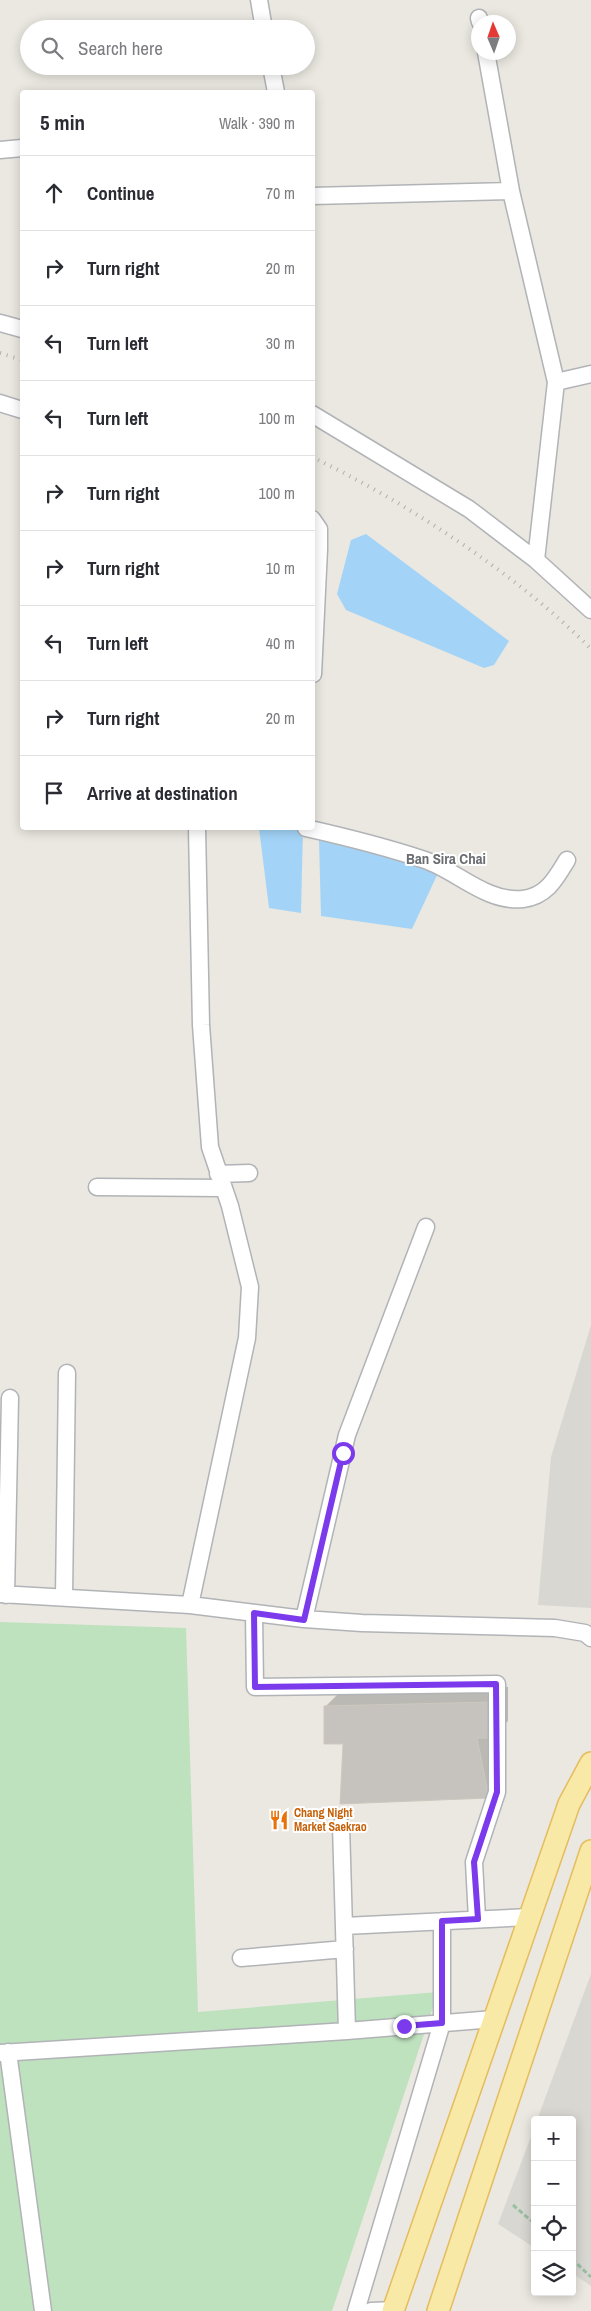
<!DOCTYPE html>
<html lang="en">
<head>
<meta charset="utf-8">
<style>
	body { margin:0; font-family:"Archivo Narrow",sans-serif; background:#f2f2f3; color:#2b2b33 }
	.controls { position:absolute; right:15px; bottom:15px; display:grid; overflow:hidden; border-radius:5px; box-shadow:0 2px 12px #0003 }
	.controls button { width:45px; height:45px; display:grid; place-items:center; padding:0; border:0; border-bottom:1px solid #e1e1e2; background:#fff; color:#2b2b33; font:25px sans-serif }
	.compass { position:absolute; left:471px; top:15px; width:45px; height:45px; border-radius:50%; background:#fff; box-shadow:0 2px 12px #0003; rotate:358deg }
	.stop { position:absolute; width:15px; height:15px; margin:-11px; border:4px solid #7c3aed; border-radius:50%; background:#fff }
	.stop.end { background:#7c3aed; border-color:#fff; box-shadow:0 1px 5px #0008 }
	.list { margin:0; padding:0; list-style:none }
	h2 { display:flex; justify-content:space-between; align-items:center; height:65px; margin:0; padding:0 20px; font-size:21px }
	h2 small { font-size:16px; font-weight:400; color:#7c7c81 }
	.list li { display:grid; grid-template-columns:32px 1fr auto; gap:15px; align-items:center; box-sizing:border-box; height:75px; padding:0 20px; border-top:1px solid #e1e1e2 }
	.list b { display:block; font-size:19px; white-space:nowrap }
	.list em { font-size:16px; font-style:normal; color:#7c7c81 }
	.icon { flex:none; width:28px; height:28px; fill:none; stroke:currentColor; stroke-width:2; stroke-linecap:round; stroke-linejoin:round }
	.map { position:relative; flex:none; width:591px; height:2311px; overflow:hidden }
	.search { position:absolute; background:#fff; box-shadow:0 2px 12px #0003; left:20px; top:20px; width:295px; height:55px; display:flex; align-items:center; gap:12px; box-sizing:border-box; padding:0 18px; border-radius:28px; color:#7c7c81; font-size:19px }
	.panel { position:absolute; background:#fff; box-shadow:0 2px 12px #0003; left:20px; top:90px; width:295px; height:740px; border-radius:5px }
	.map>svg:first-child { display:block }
</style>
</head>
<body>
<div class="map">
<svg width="591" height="2311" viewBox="0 0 591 2311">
	<rect width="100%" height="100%" fill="#eae8e0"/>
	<path fill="#d9d7d2" d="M591 1325V1608L538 1605 551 1457Z
		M591 1974V2286L572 2273V2120H537Z
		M535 2126V2248L498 2224Z"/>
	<path fill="#bee1be" d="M0 1622 186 1628 198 2012 438 1992 332 2311H0Z"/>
	<path fill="#a3d4f8" d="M366 534 509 641 494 665 484 668 346 610 337 594 351 540Z
		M259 828H303L301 913 269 908Z
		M319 840 421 857 438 873 412 929 321 916Z"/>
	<path fill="#0003" d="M508 1687V1721L494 1735 488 1796 345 1743 325 1707 340 1692Z"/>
	<path fill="#c6c2bd" stroke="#cec9bf" d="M493 1702V1738H477L489 1798 340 1804 343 1744H324V1706Z"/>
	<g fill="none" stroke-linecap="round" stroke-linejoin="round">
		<defs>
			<path id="minor" d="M259 0 264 29
				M479 18 480 22
				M486 52 511 191
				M271 66 276 92
				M0 150 22 148
				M312 196 511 191 556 382 591 374
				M0 323 22 329
				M0 403 22 410
				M312 414 469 509 536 560 591 610
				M312 519 319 529V549L313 674
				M536 560 556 382
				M306 828C346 837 386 847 425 860 457 871 487 903 523 899 547 896 556 878 567 860
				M218 1174 249 1173
				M97 1187 223 1188
				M0 1594 190 1605 304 1619 362 1623 555 1628 585 1633 591 1638
				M6 1595 10 1398
				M64 1597 67 1373
				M190 1605 247 1338 250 1287 230 1206 210 1147 201 1025 197 828
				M254 1613 255 1687 497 1684V1792L474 1862 477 1919
				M304 1619 347 1435 426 1227
				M341 1825 347 2031
				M344 1926 530 1917
				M241 1958 345 1949
				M8 2052 43 2311
				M0 2053 347 2031 494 2019
				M356 2311 442 2023V1921
				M371 2311 394 2310"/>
			<path id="major" d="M393 2311 569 1804 591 1763
				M438 2311 591 1851"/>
		</defs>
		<use href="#minor" stroke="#b1b3b7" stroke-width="19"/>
		<use href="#major" stroke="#e5bc5e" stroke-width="24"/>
		<path stroke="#98c1a2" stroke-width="3" stroke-dasharray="5 2.5" stroke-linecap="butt" d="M513 2205 535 2224
			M572 2259 591 2277"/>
		<use href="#minor" stroke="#fff" stroke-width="16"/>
		<use href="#major" stroke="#f8e9a7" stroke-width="21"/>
		<path stroke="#afb0b0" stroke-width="4" stroke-dasharray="1 6" stroke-linecap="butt" d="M0 353 22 360
			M312 457C406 502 518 575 591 649"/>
	</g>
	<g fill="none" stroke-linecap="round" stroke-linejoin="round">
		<path stroke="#7c3aed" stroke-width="6" d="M343 1453 304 1620 254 1613 255 1687 496 1684 497 1792 474 1862 478 1919 442 1921V2023L404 2026"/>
	</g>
	<defs>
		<symbol id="restaurant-bare" viewBox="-9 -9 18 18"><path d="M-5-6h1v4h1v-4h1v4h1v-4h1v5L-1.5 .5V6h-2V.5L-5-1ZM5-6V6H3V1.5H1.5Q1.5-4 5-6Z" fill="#e8710a" stroke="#fff" stroke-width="2.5" paint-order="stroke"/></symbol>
	</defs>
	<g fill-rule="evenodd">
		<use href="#restaurant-bare" x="265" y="1806" width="28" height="28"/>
	</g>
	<g text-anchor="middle" stroke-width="4" stroke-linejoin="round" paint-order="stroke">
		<g font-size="12" font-weight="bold" fill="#c56008" stroke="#fff" text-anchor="start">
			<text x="294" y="1817">Chang Night<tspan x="294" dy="14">Market Saekrao</tspan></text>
		</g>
		<g font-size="15" font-weight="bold" fill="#6a6e72" stroke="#fff">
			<text x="446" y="864">Ban Sira Chai</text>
		</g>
	</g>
</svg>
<div class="controls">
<button>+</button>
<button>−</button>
<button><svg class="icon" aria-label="locate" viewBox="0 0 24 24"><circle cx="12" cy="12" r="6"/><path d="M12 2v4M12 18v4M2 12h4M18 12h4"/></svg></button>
<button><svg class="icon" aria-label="layers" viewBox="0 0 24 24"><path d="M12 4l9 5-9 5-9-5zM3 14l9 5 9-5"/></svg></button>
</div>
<svg class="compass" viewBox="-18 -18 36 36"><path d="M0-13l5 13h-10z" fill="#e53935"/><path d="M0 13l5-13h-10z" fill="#7c7c81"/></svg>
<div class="stop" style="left:343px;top:1453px"></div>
<div class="stop end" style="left:404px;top:2026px"></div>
<div class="search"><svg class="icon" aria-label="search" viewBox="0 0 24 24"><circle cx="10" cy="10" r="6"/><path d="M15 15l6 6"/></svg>Search here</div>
<section class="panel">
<h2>5 min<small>Walk · 390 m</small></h2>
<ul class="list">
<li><svg class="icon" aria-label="ahead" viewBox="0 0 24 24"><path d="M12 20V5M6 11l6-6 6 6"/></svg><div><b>Continue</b></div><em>70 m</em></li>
<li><svg class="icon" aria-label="right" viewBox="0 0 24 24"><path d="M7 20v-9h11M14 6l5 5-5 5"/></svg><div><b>Turn right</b></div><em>20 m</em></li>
<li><svg class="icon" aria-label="left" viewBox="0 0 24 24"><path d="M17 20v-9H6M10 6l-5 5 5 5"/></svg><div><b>Turn left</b></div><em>30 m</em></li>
<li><svg class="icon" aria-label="left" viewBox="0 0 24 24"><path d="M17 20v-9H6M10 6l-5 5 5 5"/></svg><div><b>Turn left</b></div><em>100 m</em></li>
<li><svg class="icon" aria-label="right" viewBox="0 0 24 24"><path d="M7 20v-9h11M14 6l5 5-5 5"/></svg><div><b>Turn right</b></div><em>100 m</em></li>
<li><svg class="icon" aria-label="right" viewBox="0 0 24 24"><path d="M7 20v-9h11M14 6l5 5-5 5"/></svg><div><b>Turn right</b></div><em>10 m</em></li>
<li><svg class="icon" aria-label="left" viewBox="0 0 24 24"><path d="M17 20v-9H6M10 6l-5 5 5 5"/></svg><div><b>Turn left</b></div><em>40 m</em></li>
<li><svg class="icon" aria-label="right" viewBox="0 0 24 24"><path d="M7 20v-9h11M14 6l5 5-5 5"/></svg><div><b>Turn right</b></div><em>20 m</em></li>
<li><svg class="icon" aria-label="arrive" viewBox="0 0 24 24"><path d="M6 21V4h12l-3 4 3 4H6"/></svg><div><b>Arrive at destination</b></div></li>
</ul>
</section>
</div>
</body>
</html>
